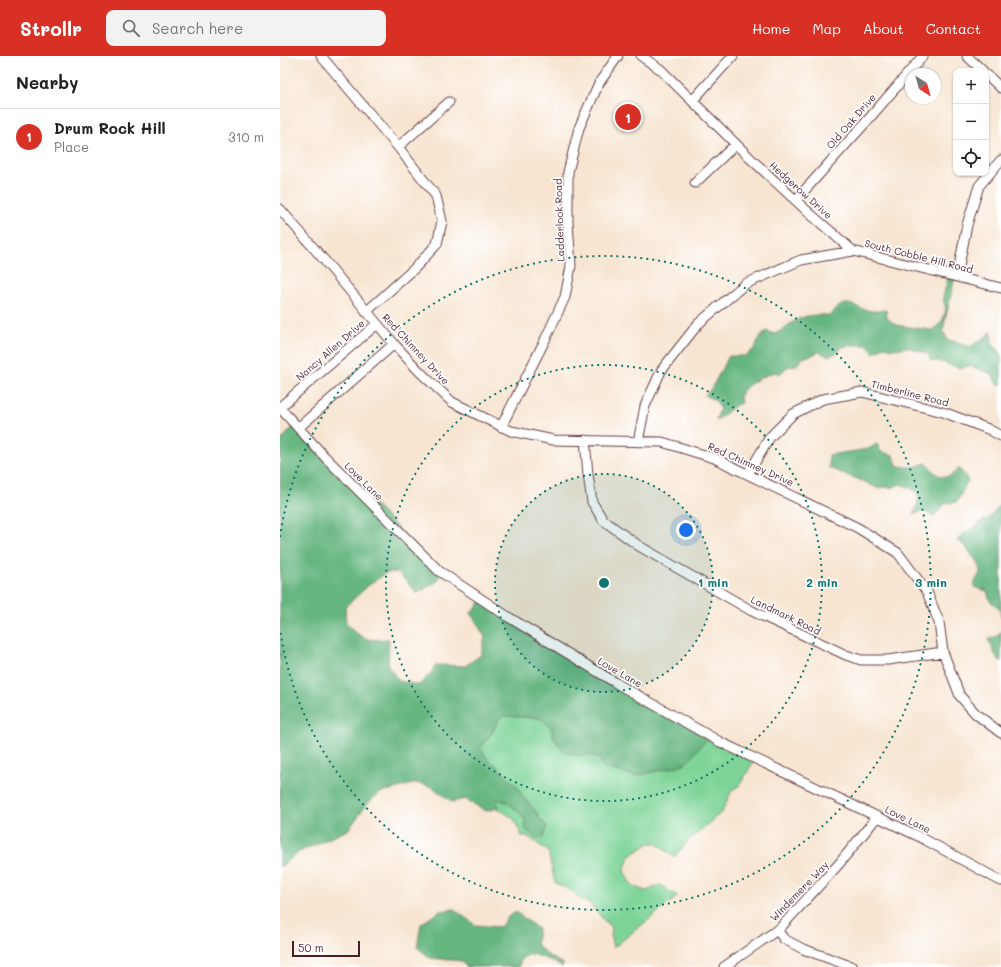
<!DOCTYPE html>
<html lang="en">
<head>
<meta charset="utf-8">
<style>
	body { margin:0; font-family:Mali,sans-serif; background:#f2f2f2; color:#222 }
	.controls { position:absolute; right:12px; top:12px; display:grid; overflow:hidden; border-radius:8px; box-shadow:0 1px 3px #0004 }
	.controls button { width:36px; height:36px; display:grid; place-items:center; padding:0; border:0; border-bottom:1px solid #e0e0e0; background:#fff; color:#222; font:20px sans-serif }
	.compass { position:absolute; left:625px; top:12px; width:36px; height:36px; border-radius:50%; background:#fff; box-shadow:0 1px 3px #0004; rotate:143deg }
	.scale { position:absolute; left:12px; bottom:10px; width:68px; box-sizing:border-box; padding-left:4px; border:2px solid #4a1f2b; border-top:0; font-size:11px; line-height:14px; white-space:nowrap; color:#4a1f2b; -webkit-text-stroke:3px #fff; paint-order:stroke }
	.you { position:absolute; left:406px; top:474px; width:14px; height:14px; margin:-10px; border:3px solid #fff; border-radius:50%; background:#1a73e8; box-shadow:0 0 0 6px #1a73e833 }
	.badge { display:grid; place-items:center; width:26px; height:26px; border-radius:50%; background:#d93025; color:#fff; font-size:13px; font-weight:700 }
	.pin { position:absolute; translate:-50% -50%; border:2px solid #fff; box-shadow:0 1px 4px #0006 }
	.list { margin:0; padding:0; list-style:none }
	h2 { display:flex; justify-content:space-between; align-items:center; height:52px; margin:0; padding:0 16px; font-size:17px }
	h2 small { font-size:13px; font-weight:400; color:#767676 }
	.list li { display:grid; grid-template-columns:26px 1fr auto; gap:12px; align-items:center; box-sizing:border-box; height:56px; padding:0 16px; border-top:1px solid #e0e0e0 }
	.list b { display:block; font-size:15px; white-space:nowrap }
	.list p { margin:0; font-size:13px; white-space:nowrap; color:#767676 }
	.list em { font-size:13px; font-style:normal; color:#767676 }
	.icon { flex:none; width:22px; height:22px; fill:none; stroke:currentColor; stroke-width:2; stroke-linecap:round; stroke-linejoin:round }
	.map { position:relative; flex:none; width:721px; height:911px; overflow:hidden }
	header { display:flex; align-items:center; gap:24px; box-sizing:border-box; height:56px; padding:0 20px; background:#d93025; color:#fff }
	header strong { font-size:19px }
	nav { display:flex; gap:22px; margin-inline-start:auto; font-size:14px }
	.search { width:280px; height:36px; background:#f2f2f2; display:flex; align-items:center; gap:10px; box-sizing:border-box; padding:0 14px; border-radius:8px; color:#767676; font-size:15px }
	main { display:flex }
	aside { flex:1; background:#fff }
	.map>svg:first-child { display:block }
</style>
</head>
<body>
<header>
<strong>Strollr</strong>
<div class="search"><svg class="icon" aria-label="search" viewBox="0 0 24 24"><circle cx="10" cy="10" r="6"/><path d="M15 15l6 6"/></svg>Search here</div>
<nav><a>Home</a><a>Map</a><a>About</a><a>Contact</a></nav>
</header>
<main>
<aside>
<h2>Nearby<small></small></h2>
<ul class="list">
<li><span class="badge">1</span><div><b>Drum Rock Hill</b><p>Place</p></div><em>310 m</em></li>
</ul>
</aside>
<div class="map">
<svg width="721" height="911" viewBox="0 0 721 911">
	<rect width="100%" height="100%" fill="#fff"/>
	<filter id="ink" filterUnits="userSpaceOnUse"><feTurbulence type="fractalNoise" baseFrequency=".025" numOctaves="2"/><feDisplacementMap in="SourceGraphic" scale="8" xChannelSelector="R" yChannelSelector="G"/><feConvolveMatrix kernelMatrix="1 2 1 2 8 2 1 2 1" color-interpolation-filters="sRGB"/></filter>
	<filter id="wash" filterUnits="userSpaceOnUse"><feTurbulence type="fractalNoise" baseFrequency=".012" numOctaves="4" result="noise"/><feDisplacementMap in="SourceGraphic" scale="16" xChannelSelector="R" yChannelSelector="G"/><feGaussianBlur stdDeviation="0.9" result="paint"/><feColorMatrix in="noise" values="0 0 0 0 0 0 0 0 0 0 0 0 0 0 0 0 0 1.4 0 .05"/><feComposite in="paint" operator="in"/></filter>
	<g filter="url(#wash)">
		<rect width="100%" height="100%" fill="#f7e5d1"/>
		<path fill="#7ed497" stroke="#647a61" d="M224 660 261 662 271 672 275 684 295 699H310L319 702 324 713 335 714 354 720 395 711 406 707 429 680 475 703 459 730 452 734 442 756 409 784 394 801 377 787H369L349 801 344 815 352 830 366 835 381 829 390 836 392 835 397 841 333 892 331 881 332 873 309 847 301 844 292 835 275 827 268 795 247 780H242L234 763 218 752 216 744C227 742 241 756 245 765L261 766 257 757 242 740 239 733 218 711 209 705 200 691 212 677 219 663Z"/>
		<path fill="#66b680" stroke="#586a56" d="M669 218 675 221 663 274 667 283 690 291 707 280 711 274 712 287 721 297V329L716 327 712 318 690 310 679 312 658 305H651L648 298 628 291 615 293 604 291 594 297 586 289H570L562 291 557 297 548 300 540 296 523 302 517 309 507 311 500 318 495 316C485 319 461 330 460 341 460 343 461 345 461 347L456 349 436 365 440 352 436 345 425 339 431 333 449 300H466L475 292 478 284 486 275 494 278C501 276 506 270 513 266 526 258 535 259 550 259 569 238 571 253 593 255 597 256 601 254 606 254L607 262 616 269 651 274 656 272 662 265 666 254 663 241Z
			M15 368 160 515 158 525 137 537 118 516 106 517 89 529 65 551 66 567C84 584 84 585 109 583L108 610 119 625 139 629 151 617 156 609 185 610 201 599 205 581 191 557 202 544 429 680 426 684 406 707 395 711 354 720 335 714 324 713 319 702 310 699H295L285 696 275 684 271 672 261 662 224 660 219 663 212 677 200 691 209 705 218 711 239 733 242 740 257 757 261 766 262 764 267 771 263 782H257L246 774 245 765 243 760 226 745 216 744 218 752 206 755 185 743 172 746 152 731 136 727 100 737 88 747 68 774 19 796 0 811V386Z
			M597 388 601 396 613 399 617 409C627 413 636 411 646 407 656 419 665 428 678 413H680L688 424 677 446 666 447 654 460 643 455 634 458 639 443 638 438 631 432 620 428 611 432 603 431 597 432 585 426 549 412V399L588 393Z
			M720 449H721V561L720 553 710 545 707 535 694 531V527L700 517 698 507 684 489 677 485 682 478 698 469 700 466 708 463Z
			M721 575V606C713 599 714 592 708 584L717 580Z
			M174 853 195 869 220 871 228 861 236 856 258 873 256 888 269 900 283 908 282 911 270 904 252 898 242 902 238 911H186L182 905 150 902 137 891 141 868 160 855Z"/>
	</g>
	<g filter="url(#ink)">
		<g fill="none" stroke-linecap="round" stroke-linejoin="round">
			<defs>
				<path id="minor" d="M41 0 118 91 156 140 162 165 157 188 135 212 86 256
					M361 0 380 13 471 103 527 155 573 195
					M687 0 703 15
					M706 18 721 32
					M413 44 453 0
					M118 91 169 46
					M415 127 456 88
					M516 144 587 65 643 0
					M0 153 45 205 114 288 140 316 172 346 231 375 273 384 382 386 434 402 578 472 618 497 647 536 659 566 663 596 680 640 696 658 721 677
					M677 220 687 169 699 130 721 104
					M0 351 97 268
					M0 352 45 401 159 515 230 562 336 627 440 686 640 781 721 825
					M221 371 265 284 285 241 291 210 288 167V116L299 72 319 27 338 0
					M18 372 114 288
					M305 384 308 418 312 446 323 464 359 490 472 555 566 599 581 604H608L663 596
					M358 386 365 350 381 315 418 268 465 228 521 204 573 195 721 232
					M468 418 490 381 513 358 543 343 582 336 663 356 708 373 721 380
					M497 874 504 883 523 893 573 911
					M444 911 500 872 558 809 597 761"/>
			</defs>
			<use href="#minor" stroke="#643d44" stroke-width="11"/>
			<use href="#minor" stroke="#fff" stroke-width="9"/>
		</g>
	</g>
	<circle cx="324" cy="527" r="109" fill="#0f766e" fill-opacity=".12"/>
	<g fill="none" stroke="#0f766e" stroke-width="2" stroke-dasharray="2 4">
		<circle cx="324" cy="527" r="109"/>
		<circle cx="324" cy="527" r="218"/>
		<path d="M0 481A327 327 0 1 1 0 573"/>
	</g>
	<g text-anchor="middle" stroke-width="3.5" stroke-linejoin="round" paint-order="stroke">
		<g font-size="10" fill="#4a1f2b" stroke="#fff">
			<text transform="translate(571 65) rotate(-49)" y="4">Old Oak Drive</text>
			<text transform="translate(521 134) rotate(42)" y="4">Hedgerow Drive</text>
			<text transform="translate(279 164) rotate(-92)" y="4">Ladderlook Road</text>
			<text transform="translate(639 200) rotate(14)" y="4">South Cobble Hill Road</text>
			<text transform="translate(136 293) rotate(47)" y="4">Red Chimney Drive</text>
			<text transform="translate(50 294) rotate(-41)" y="4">Nancy Allen Drive</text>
			<text transform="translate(630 337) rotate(14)" y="4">Timberline Road</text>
			<text transform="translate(471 408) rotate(24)" y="4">Red Chimney Drive</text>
			<text transform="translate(84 425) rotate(45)" y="4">Love Lane</text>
			<text transform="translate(506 559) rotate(26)" y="4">Landmark Road</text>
			<text transform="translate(340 616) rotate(30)" y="4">Love Lane</text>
			<text transform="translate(628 763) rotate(26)" y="4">Love Lane</text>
			<text transform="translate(519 835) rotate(-46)" y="4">Windemere Way</text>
		</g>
	</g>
	<circle cx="324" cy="527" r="6" fill="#0f766e" stroke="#fff" stroke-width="2"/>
	<g font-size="12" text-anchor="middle" font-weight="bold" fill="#0f766e" stroke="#fff" stroke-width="3.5" stroke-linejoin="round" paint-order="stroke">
		<text x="433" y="531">1 min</text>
		<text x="542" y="531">2 min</text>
		<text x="651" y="531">3 min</text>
	</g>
</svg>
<div class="controls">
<button>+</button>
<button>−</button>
<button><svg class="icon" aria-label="locate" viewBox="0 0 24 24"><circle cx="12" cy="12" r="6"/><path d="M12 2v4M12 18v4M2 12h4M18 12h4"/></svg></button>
</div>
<svg class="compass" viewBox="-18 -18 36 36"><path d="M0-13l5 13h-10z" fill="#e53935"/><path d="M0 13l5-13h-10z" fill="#767676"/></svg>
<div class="scale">50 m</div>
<div class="you"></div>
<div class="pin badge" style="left:348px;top:61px">1</div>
</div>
</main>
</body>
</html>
